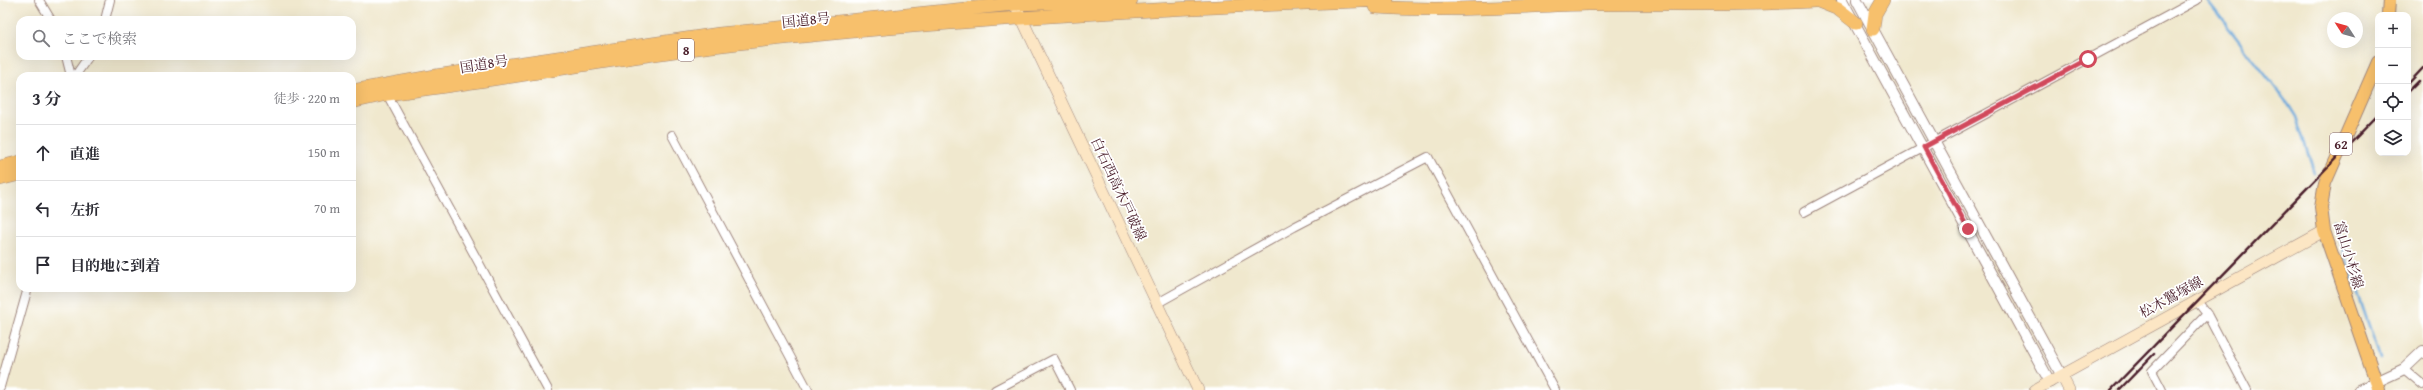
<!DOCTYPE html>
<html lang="ja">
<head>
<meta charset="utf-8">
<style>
	body { margin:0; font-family:"Gentium Book Plus","Noto Serif JP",serif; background:#f7f7f7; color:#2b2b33 }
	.controls { position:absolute; right:12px; top:12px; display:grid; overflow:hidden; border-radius:8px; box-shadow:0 4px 16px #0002 }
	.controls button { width:36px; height:36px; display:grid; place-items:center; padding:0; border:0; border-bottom:1px solid #e1e1e2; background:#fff; color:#2b2b33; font:20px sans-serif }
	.compass { position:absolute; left:2327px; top:12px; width:36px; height:36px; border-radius:50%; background:#fff; box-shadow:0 4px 16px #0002; rotate:306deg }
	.stop { position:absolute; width:12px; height:12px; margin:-9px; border:3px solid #d1495b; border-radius:50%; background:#fff }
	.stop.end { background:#d1495b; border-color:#fff; box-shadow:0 1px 4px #0008 }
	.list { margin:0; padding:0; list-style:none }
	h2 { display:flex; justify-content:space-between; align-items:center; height:52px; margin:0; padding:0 16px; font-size:17px }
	h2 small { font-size:13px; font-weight:400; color:#7c7c81 }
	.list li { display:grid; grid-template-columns:26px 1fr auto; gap:12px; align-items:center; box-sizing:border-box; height:56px; padding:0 16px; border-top:1px solid #e1e1e2 }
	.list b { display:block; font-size:15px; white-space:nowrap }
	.list em { font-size:13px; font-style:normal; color:#7c7c81 }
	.icon { flex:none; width:22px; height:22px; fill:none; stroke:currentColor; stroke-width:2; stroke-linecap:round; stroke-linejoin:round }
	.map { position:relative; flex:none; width:2423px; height:390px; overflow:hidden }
	.search { position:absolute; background:#fff; box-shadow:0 4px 16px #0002; left:16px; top:16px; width:340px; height:44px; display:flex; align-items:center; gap:10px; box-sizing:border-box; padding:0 14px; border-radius:12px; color:#7c7c81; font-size:15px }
	.panel { position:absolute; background:#fff; box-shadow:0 4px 16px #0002; left:16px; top:72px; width:340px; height:220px; border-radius:12px }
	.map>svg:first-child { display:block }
</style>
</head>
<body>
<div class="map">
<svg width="2423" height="390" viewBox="0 0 2423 390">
	<rect width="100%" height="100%" fill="#fff"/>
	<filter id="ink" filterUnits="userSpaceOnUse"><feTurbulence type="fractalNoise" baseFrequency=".025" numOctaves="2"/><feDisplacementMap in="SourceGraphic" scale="8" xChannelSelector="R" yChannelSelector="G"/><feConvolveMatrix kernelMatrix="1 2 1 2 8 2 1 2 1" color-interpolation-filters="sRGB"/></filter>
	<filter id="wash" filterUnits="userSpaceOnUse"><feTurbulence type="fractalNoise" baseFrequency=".012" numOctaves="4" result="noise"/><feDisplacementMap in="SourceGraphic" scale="16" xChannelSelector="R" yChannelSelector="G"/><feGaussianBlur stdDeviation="0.9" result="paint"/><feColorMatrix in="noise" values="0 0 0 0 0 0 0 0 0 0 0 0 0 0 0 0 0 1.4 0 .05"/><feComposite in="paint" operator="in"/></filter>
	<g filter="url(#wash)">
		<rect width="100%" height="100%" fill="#f0e8ce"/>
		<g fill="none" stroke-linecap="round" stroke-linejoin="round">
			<path stroke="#68a7db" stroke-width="2.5" d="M2207 0 2288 104 2296 117 2314 172
				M2333 220 2380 358"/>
		</g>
	</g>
	<g filter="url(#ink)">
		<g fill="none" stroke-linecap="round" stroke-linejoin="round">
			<defs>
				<path id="minor" d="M39 0 51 20
					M105 20 110 0
					M66 56 71 76
					M75 76 89 56
					M387 94 548 390
					M672 135 808 390
					M1804 212 2197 0
					M2196 300 2207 314 2247 390
					M1156 304 1294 227 1428 157 1555 390
					M2404 369 2423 385
					M0 387 28 288
					M995 390 1054 359 1070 390
					M2162 390 2152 371 2207 314"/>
				<path id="tertiary" d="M1842 0 2050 382
					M1857 0 2062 376
					M2359 390 2404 369 2423 351"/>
				<path id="secondary" d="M1013 0 1198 390
					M2062 376 2069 390
					M2035 390 2324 231"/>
				<path id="primary" d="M2388 15 2389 0
					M2378 62 2325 183 2321 207 2324 231 2379 390"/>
				<path id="trunk" d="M1818 1 1838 9 1856 23
					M1375 7C1446 12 1516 6 1587 4 1667 3 1747 6 1827 0
					M1873 29 1875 14 1883 0
					M352 91 435 76 719 34 1014 4 1131 0
					M352 102 387 94C499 81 610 58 722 45 943 19 1165 8 1387 0
					M0 167 20 162
					M0 179 20 174"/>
			</defs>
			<use href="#minor" stroke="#9d847c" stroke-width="10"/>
			<use href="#tertiary" stroke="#9d847c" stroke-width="12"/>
			<use href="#secondary" stroke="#9d847c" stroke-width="12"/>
			<use href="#primary" stroke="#9d847c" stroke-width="14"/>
			<use href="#trunk" stroke="#9d847c" stroke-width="14"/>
			<use href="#minor" stroke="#fff" stroke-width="8"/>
			<use href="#tertiary" stroke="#fff" stroke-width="10"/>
			<use href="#secondary" stroke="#fce6c4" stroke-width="11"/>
			<use href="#primary" stroke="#f7c06c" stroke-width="12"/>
			<use href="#trunk" stroke="#f7c06c" stroke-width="13"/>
			<path stroke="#4a1f2b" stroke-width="2.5" d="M2408 84 2423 68
				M2408 92 2419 81
				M2111 390 2378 115
				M2119 390 2154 354"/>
		</g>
	</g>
	<g fill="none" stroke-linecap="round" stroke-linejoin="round" filter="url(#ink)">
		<path stroke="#d1495b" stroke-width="5" d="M1968 229 1924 147 2088 59"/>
	</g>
	<g text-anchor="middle" stroke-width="3.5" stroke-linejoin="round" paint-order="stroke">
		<g fill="#fff" stroke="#80626b" stroke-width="1">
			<rect x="678" y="39" width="16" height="22" rx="3"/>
			<rect x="2330" y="133" width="22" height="22" rx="3"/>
		</g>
		<g font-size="13" font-weight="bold" fill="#4a1f2b">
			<text x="686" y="55">8</text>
			<text x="2341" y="149">62</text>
		</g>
		<g font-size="14" fill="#4a1f2b" stroke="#fff">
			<text transform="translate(806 20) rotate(-6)" y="5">国道8号</text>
			<text transform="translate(484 64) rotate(-9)" y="5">国道8号</text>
			<text transform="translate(1119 189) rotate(65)" y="5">白石西高木戸破線</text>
			<text transform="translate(2349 255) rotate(73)" y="5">富山小杉線</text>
			<text transform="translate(2171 297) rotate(-29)" y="5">松木鷲塚線</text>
		</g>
	</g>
</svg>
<div class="controls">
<button>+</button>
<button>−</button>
<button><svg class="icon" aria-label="locate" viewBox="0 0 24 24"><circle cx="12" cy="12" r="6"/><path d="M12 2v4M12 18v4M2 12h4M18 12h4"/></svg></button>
<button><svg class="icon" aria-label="layers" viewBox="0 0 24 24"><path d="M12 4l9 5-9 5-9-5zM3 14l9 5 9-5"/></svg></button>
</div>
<svg class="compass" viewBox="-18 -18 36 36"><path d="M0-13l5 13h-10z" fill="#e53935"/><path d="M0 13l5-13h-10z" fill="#7c7c81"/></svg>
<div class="stop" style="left:2088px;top:59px"></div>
<div class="stop end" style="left:1968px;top:229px"></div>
<div class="search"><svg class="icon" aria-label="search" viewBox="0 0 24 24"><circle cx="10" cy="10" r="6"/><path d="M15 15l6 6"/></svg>ここで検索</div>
<section class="panel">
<h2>3 分<small>徒歩 · 220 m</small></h2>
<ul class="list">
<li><svg class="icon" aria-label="ahead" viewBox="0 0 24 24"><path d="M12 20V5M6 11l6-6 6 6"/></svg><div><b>直進</b></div><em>150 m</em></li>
<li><svg class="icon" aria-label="left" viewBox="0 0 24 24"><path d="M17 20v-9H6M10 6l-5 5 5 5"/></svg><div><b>左折</b></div><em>70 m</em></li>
<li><svg class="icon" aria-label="arrive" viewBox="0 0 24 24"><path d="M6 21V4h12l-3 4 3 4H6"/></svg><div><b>目的地に到着</b></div></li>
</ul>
</section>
</div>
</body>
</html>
